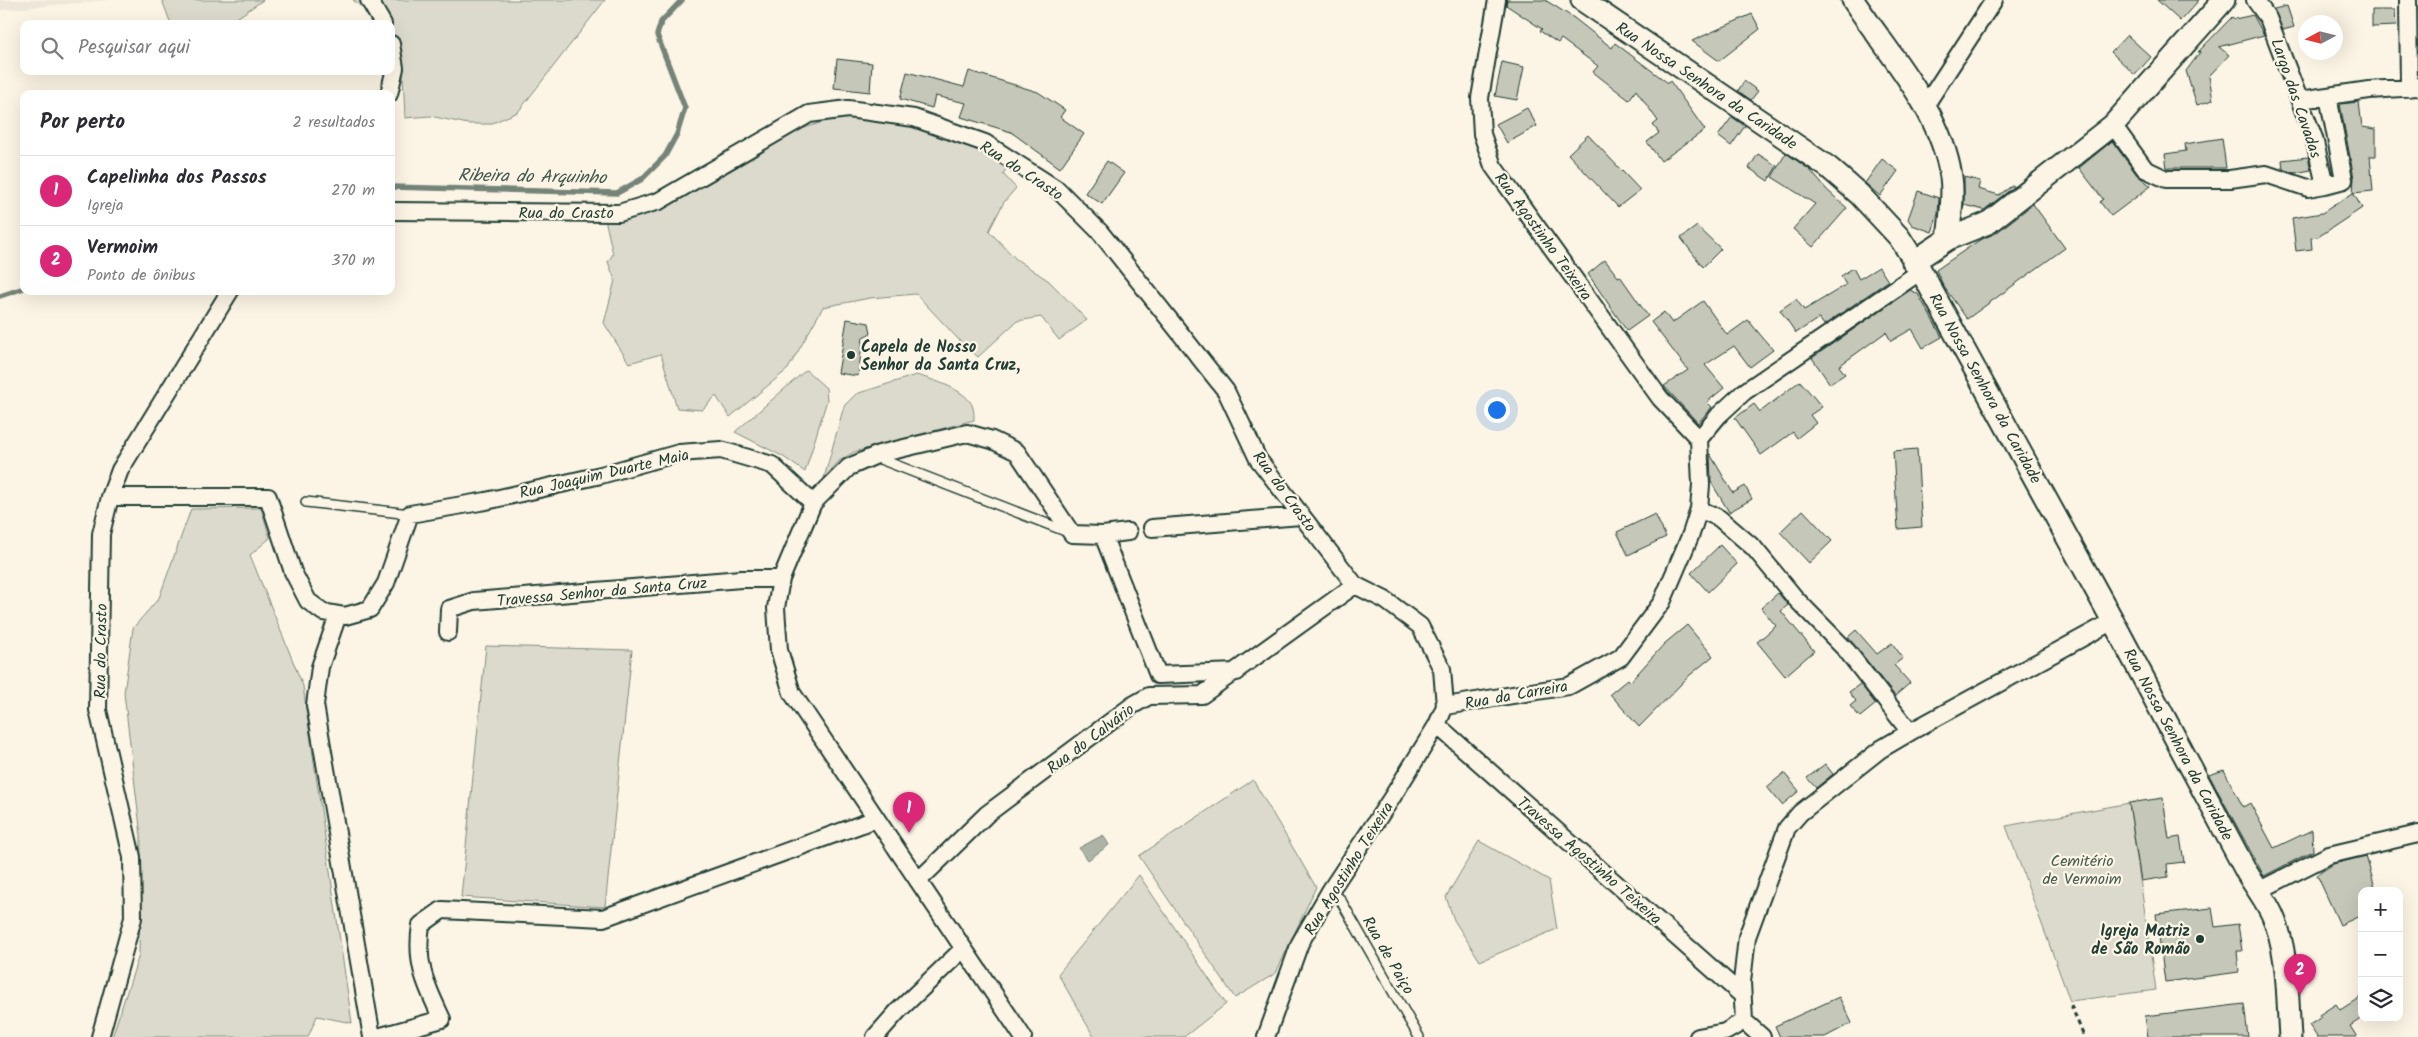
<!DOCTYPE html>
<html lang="pt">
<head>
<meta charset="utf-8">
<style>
	body { margin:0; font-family:Kalam,sans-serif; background:#f7f7f7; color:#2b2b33 }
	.controls { position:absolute; right:15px; bottom:15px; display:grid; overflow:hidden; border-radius:10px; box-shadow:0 5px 20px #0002 }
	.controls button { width:45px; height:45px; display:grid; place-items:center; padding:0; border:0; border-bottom:1px solid #e1e1e2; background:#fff; color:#2b2b33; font:25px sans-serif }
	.compass { position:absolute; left:2298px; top:15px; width:45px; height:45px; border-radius:50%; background:#fff; box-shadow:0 5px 20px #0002; rotate:263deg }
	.you { position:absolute; left:1496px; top:409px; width:18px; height:18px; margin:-12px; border:4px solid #fff; border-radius:50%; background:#1a73e8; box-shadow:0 0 0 8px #1a73e833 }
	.badge { display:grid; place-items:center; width:32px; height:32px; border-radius:50%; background:#db2777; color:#fff; font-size:16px; font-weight:700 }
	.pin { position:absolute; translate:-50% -41px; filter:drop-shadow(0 1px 2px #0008) }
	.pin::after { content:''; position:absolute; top:26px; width:18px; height:15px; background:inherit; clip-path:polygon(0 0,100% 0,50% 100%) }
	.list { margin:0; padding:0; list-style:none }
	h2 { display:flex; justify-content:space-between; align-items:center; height:65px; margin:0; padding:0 20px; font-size:21px }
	h2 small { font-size:16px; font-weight:400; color:#7c7c81 }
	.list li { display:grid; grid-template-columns:32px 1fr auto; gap:15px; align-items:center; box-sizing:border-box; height:70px; padding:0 20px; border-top:1px solid #e1e1e2 }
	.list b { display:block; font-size:19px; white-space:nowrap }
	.list p { margin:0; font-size:16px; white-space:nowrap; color:#7c7c81 }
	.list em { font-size:16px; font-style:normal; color:#7c7c81 }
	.icon { flex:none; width:28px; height:28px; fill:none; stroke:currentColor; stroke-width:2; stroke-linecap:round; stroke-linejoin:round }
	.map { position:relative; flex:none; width:2418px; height:1037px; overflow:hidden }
	.search { position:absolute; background:#fff; box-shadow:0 5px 20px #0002; left:20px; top:20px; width:375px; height:55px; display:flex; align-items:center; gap:12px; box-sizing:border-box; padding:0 18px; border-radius:10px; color:#7c7c81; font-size:19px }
	.panel { position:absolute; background:#fff; box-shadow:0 5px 20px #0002; left:20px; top:90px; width:375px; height:205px; border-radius:10px }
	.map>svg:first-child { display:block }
</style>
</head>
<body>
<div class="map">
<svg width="2418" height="1037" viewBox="0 0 2418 1037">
	<rect width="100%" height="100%" fill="#fcf5e5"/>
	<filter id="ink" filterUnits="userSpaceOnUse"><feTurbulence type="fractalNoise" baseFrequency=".02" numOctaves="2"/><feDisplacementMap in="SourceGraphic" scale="10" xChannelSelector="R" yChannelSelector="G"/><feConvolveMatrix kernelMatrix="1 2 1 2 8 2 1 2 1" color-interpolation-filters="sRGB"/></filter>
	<g filter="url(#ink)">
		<path fill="#ece7d8" d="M0 0H110L0 10Z"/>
		<path fill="#dcdacc" stroke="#7e8c80" d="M162 0H263L228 24H171Z
			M353 0H605L518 112 490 124H468L430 116 405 118 403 74 391 60V24H372L367 12Z
			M840 116 908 117 1009 165 1003 174 1016 188 1004 202 989 231 1016 259 1049 281 1087 320 1059 340 1041 317 1017 321 978 357 959 340 916 294 870 298 823 307 788 369 730 417 716 396 702 410 677 408 661 354 629 363 604 323 615 280 608 262 613 254 605 219 793 132Z
			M806 370 826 388 827 400 805 472 782 456 735 432Z
			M916 375C931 379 969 390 973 408 974 411 974 416 974 420L854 452 839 461 824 478 844 406 856 394Z
			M261 508 270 538 250 555 303 686 352 1023 317 1016 308 1037H112L139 955 141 836 124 693 133 628 159 598 191 509Z
			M486 646 632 650 605 907 461 897Z
			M1253 780 1316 887 1276 973 1235 998 1139 856Z
			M2129 803 2156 990 2070 1001 2006 826Z
			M1479 841 1549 880 1557 929 1480 961 1454 920 1446 897Z
			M1139 875 1226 1004 1184 1037H1094L1058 974Z"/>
		<path fill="#aeb3a7" stroke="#758479" d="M1103 835 1109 845 1088 860 1079 848Z"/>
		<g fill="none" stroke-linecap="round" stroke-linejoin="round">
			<path stroke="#758479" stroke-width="5.5" d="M391 187 617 193 642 179 665 156 677 134 685 108 657 35 661 22 682 0
				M0 296 24 288"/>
		</g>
		<path fill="#c5c7b9" stroke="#1f3d34" d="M1507 0H1545L1574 18 1612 48 1615 43 1668 83 1670 81 1705 130 1661 161 1647 142 1659 133 1653 125 1658 121 1636 90 1629 100 1593 72 1598 66 1561 39 1558 43 1540 31 1542 29 1506 5Z
			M2157 0H2199L2180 21Z
			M2287 6 2294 27 2283 30 2274 9Z
			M2372 10H2395L2396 26 2372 27Z
			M1752 14 1760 29 1719 61 1692 41Z
			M2253 15 2264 35 2219 47 2229 55 2209 76 2213 100 2197 105 2186 71 2201 51 2198 52 2232 17 2235 19Z
			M2127 35 2151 57 2135 75 2111 52Z
			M837 59 872 63 870 92 834 88Z
			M1502 62 1524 67 1517 100 1495 96Z
			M969 71 1038 92 1065 110 1060 117 1084 134 1060 168 1011 132 961 117 966 103 935 96 932 108 900 99 907 72 964 87Z
			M1744 81 1758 91 1751 100 1738 91Z
			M2359 102 2362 127 2376 129V156H2370L2373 191 2353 193 2354 178 2340 104Z
			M1527 108 1537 126 1507 143 1496 124Z
			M1732 117 1745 126 1731 146 1718 136Z
			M1588 135 1640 190 1618 207 1568 154Z
			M2222 138 2226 168H2167L2165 154 2186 151 2185 144Z
			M2112 141 2137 175 2151 186 2111 216 2100 202 2103 199 2079 168Z
			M1786 153 1810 170 1827 190 1847 208 1813 247 1793 229 1815 204 1772 177Z
			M1758 154 1777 166 1768 181 1749 168Z
			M2308 157 2311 170 2295 173 2283 169 2282 160Z
			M1882 159 1898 171 1880 196 1865 183Z
			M1107 161 1124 173 1102 204 1085 193Z
			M1964 177 1980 181 1978 189 1999 195 2013 185 2014 187 1984 210 1964 205Z
			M1918 191 1939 198 1938 214 1932 232 1912 225 1908 219Z
			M2353 193 2362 208 2318 237 2311 238 2312 249 2296 251 2292 218 2322 213Z
			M2033 204 2065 248 1967 319 1944 287 1936 270 1978 241 1996 233Z
			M1697 226 1721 249 1703 267 1681 238Z
			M1605 260 1618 277 1620 276 1648 316 1627 331 1588 274Z
			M1879 267 1888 281 1824 325 1819 318 1796 333 1780 310 1796 299 1804 310 1846 285 1841 276 1853 268 1859 279Z
			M1910 290 1918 294 1942 337 1923 348 1912 329 1891 341 1886 332 1839 366 1845 374 1830 384 1812 358Z
			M1703 301 1727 335 1748 320 1773 350 1750 367 1734 346 1705 365 1724 388 1707 402 1712 407 1698 423 1664 386 1688 370 1651 322 1664 312 1672 323Z
			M847 319 869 323 871 333 863 337 858 376 838 373Z
			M1800 381 1822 407 1810 415 1816 423 1797 438 1793 432 1761 455 1735 418 1754 404 1760 412Z
			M1917 449 1922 527 1898 529 1893 451Z
			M1710 454 1733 493 1745 486 1752 499 1729 512 1711 482Z
			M1803 510 1832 541 1809 563 1780 532Z
			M1655 514 1666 537 1628 555 1617 532Z
			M1720 545 1737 564 1708 592 1691 573Z
			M1778 593 1788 605 1781 611 1814 651 1785 676 1757 642 1776 626 1761 608Z
			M1687 625 1713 656 1690 675 1639 727 1610 694 1628 679 1630 682 1664 644Z
			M1856 630 1877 654 1892 643 1903 658 1894 665 1910 683 1895 696 1848 637Z
			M1860 684 1876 704 1860 717 1850 706 1856 701 1849 692Z
			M1825 764 1833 774 1816 788 1807 778Z
			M2224 770 2243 807 2250 803 2274 848 2312 830 2313 851 2264 876 2209 775Z
			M1784 773 1799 791 1782 805 1767 787Z
			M2163 798 2169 839 2180 837 2184 862 2167 864 2168 877 2141 881 2129 803Z
			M2366 856 2376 891H2362V915L2340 925 2317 875 2333 864Z
			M2212 908 2215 927 2238 924 2242 951H2237L2239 972 2165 982 2156 914Z
			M2362 996V1018L2350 1026 2357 1037H2317L2309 1025 2321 1018 2319 1015 2336 1004 2340 1010Z
			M1839 997 1852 1023 1825 1037H1780L1775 1026Z
			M2244 1004 2248 1037H2148L2145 1016Z"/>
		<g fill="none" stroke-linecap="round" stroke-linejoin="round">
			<defs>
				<path id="service" d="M875 457 1068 532
					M306 502 410 514
					M1330 891 1340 899 1419 1037"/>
				<path id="minor" d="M369 0 383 24
					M1497 0 1480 98 1482 134 1493 166 1660 398 1699 439
					M2255 0 2268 18 2314 138 2325 185 2344 180 2328 96
					M2408 0 2409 88
					M389 94 395 68 391 44
					M2300 100 2369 90 2418 87
					M1925 106 1994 0
					M2113 125 2145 169 2166 179H2230L2266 174 2308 188 2325 185
					M391 211 619 213 659 201 809 114 848 109 914 118 985 143 1058 190 1100 232 1226 391 1258 459 1355 585 1385 600 1420 626 1442 669 1445 706 1437 725 1391 799 1330 891 1300 943 1266 1037
					M110 497H268L293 572 308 601 323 612 345 616 370 609 386 583 410 514 486 501 601 475 679 453 721 450 772 465 813 503
					M1699 509 1719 518 1754 548 1796 599 1847 651 1910 732 2113 621
					M1152 528 1301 516
					M1103 535 1158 675 1237 672
					M338 615 320 667 315 705 372 1037
					M448 632 449 609 474 601 741 579H781
					M1445 706 1569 686 1621 657 1662 602 1691 534 1699 509 1701 485 1699 439 1719 415 1744 392 1921 271
					M1437 725 1743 996
					M918 881 987 814 1133 705 1149 696 1202 695 1355 585
					M2258 891 2329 855 2418 834
					M1744 1021 1742 982 1747 937 1787 828 1800 813 1881 749 1910 732
					M1744 1021 1762 1037
					M100 1037 133 918 132 857 98 710 101 534 110 497 120 470 230 291
					M378 1037 442 1019C426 985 415 964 421 925L442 910 603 918 876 819
					M875 1037 898 1011 963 949
					M1023 1037 792 693 779 650 776 608 781 579 813 503 849 467 879 454 967 433 992 440 1017 452 1072 534 1103 535 1128 532
					M1698 1037 1725 1032 1744 1021"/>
				<path id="tertiary" d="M1582 0 1828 167 1859 194 1899 237 1921 271 2113 621 2246 871C2254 885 2265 899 2272 914 2289 951 2287 997 2290 1037
					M1853 0C1889 55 1941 110 1951 177 1954 197 1950 219 1948 239
					M1913 262 1948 239 1988 223 2113 125 2224 0"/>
			</defs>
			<use href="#service" stroke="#1f3d34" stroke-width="12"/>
			<use href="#minor" stroke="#1f3d34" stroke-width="20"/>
			<use href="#tertiary" stroke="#1f3d34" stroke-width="25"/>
			<path stroke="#1f3d34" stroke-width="3" stroke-dasharray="5 4" stroke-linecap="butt" d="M2071 1005 2084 1037"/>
			<use href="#service" stroke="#fcf5e5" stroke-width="9"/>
			<use href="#minor" stroke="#fcf5e5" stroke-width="16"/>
			<use href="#tertiary" stroke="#fcf5e5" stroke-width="21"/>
		</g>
	</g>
	<g fill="#1f3d34" stroke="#fcf5e5" stroke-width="2">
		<circle cx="851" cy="355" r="5"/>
		<circle cx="2200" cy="939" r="5"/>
	</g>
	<g text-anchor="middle" stroke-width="4.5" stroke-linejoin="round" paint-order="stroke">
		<g font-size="16" fill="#1f3d34" stroke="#fcf5e5">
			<text transform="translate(1707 85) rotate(34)" y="6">Rua Nossa Senhora da Caridade</text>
			<text transform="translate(2297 98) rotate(71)" y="6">Largo das Cavadas</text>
			<text transform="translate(1022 170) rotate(33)" y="6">Rua do Crasto</text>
			<text x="566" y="218">Rua do Crasto</text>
			<text transform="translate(1544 236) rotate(54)" y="6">Rua Agostinho Teixeira</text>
			<text transform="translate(1986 388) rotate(61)" y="6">Rua Nossa Senhora da Caridade</text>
			<text transform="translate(604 473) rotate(-13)" y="6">Rua Joaquim Duarte Maia</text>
			<text transform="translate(1285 491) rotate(54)" y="6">Rua do Crasto</text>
			<text transform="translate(602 591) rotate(-5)" y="6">Travessa Senhor da Santa Cruz</text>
			<text transform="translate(100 651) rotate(-89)" y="6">Rua do Crasto</text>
			<text transform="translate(1516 694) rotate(-10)" y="6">Rua da Carreira</text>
			<text transform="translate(1090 738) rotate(-37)" y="6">Rua do Calvário</text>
			<text transform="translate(2179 744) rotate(62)" y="6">Rua Nossa Senhora da Caridade</text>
			<text transform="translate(1590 860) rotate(41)" y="6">Travessa Agostinho Teixeira</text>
			<text transform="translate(1348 868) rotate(-58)" y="6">Rua Agostinho Teixeira</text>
			<text transform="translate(1389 955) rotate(60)" y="6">Rua de Paiço</text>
		</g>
		<g font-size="16" font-weight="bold" fill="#1f3d34" stroke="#fcf5e5" text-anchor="start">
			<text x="861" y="352">Capela de Nosso<tspan x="861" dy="18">Senhor da Santa Cruz,</tspan></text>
			<text x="2190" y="936" text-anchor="end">Igreja Matriz<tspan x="2190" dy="18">de São Romão</tspan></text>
		</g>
		<g font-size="16" fill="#455c52" stroke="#fcf5e5">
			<text x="2082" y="866">Cemitério<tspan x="2082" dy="18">de Vermoim</tspan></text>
		</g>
		<g font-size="18" font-style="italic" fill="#435a51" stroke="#fcf5e5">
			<text transform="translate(532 176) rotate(1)" y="6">Ribeira do Arquinho</text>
		</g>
	</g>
</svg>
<div class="controls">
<button>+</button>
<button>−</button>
<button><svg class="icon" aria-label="layers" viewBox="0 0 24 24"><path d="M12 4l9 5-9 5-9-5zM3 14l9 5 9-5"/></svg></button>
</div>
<svg class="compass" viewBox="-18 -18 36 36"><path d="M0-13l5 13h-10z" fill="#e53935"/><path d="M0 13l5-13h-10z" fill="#7c7c81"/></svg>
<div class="you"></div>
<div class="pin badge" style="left:909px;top:833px">1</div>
<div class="pin badge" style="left:2300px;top:995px">2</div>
<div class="search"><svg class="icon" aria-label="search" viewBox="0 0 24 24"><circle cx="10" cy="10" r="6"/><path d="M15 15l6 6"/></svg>Pesquisar aqui</div>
<section class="panel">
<h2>Por perto<small>2 resultados</small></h2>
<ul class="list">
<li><span class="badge">1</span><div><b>Capelinha dos Passos</b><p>Igreja</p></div><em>270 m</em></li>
<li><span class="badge">2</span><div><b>Vermoim</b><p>Ponto de ônibus</p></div><em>370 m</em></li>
</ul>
</section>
</div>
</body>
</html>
